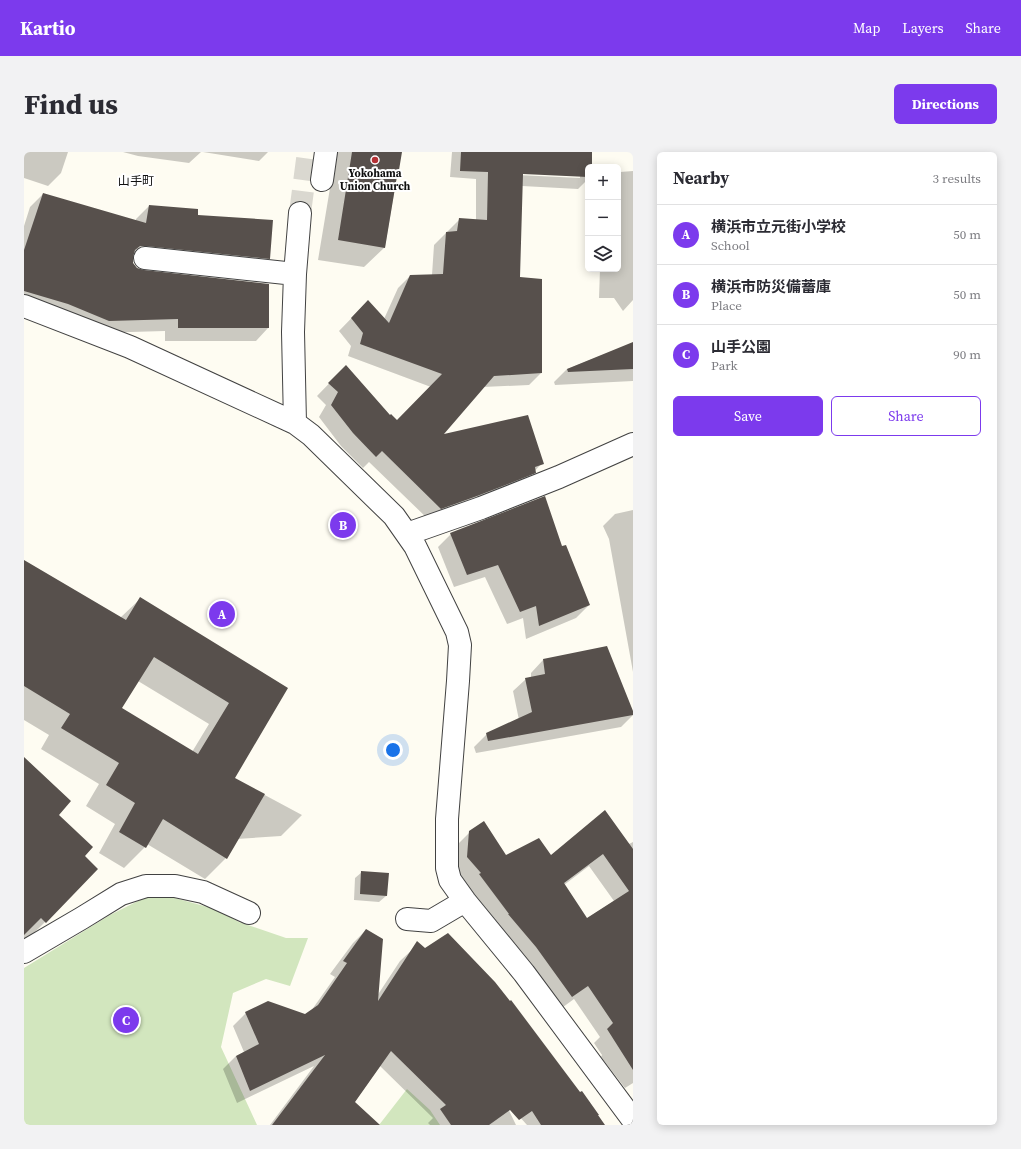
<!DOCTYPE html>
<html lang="en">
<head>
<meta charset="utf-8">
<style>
	body { margin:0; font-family:"Source Serif 4","Noto Sans JP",serif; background:#f2f2f3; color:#2b2b33 }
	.controls { position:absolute; right:12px; top:12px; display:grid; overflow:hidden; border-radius:6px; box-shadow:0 2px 10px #0003 }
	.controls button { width:36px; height:36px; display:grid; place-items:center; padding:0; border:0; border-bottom:1px solid #e1e1e2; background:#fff; color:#2b2b33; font:20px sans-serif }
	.you { position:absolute; left:369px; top:598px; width:14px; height:14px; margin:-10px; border:3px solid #fff; border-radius:50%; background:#1a73e8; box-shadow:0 0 0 6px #1a73e833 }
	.badge { display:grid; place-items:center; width:26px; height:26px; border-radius:50%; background:#7c3aed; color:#fff; font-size:13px; font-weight:700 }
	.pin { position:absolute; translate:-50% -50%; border:2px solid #fff; box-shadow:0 1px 4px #0006 }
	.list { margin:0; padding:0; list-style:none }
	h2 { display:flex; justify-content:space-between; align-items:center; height:52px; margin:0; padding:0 16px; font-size:17px }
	h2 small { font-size:13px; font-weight:400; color:#7c7c81 }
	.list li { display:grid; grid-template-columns:26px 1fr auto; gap:12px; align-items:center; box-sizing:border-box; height:60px; padding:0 16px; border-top:1px solid #e1e1e2 }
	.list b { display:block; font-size:15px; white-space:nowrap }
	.list p { margin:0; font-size:13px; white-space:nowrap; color:#7c7c81 }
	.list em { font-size:13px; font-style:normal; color:#7c7c81 }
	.actions { display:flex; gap:8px; padding:12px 16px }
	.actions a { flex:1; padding:9px 0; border:1px solid #7c3aed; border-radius:6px; text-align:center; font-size:14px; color:#7c3aed }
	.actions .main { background:#7c3aed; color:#fff }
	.icon { flex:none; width:22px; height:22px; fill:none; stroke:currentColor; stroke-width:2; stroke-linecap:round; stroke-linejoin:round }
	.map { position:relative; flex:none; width:609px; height:973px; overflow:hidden; border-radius:6px }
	header { display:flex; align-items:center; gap:24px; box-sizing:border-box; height:56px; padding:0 20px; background:#7c3aed; color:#fff }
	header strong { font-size:19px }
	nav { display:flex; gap:22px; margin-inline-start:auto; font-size:14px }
	.intro { display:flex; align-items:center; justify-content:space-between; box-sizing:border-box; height:96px; padding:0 24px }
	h1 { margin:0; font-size:28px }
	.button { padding:10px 18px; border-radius:6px; background:#7c3aed; color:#fff; font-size:14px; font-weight:700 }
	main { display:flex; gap:24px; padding:0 24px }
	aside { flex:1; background:#fff; border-radius:6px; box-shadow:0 2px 10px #0003 }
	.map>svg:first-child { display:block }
</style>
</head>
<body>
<header>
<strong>Kartio</strong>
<nav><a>Map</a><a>Layers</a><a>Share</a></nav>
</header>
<div class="intro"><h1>Find us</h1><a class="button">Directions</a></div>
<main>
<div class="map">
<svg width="609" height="973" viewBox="0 0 609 973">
	<rect width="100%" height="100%" fill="#fefcf2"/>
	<path fill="#d2e6be" d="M122 745H147L191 757 215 770 262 786H284L266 834 242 827 209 841 197 895 233 973H0V816L86 763Z
		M383 937 406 958 416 973H355Z"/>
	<path fill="#0003" fill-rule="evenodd" d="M0 0H44L37 21 24 34 0 26Z
		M99 0H177L165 11 114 4Z
		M179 0H244L235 9Z
		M310 0H377L361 95 340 115 294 108 306 36 304 35Z
		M428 0H567V15H564V27L554 37 498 34 495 126 517 221 505 233 459 235 417 283 518 311 499 332 405 368 345 310 339 316 317 294 295 265 302 253 293 244 322 214 366 264 373 269 407 235 324 204 327 194 315 179 344 149 360 167 374 136 386 124 408 123 410 93 436 67 452 68V27L426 25ZM494 21 556 24V26L494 23Z
		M609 19V148L599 159 590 146H575L576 117H594V22L596 20Z
		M19 42 112 70V67L125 54 173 64 245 106 232 119 108 106 109 111 113 117 119 119 244 133V176L232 189H141V179L72 181 0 151V74L6 55Z
		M609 191V229L531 233 530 230 543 217Z
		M609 358V520L585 387 579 374 591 362Z
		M427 382 538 396 565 453 552 466 502 487 499 466 483 472 461 425 430 435 414 395Z
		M0 409 96 466 116 447 263 536 209 626 278 663 257 684 213 687 202 706 181 727 123 692 121 695 100 716 75 701 91 672 62 654 75 632 17 597 25 583 0 568ZM114 529 185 572 168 600 97 556Z
		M519 508 609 561V563L597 575 452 601 450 595 463 582 495 568 489 539 502 527 507 525V521Z
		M0 616 33 663 59 704 21 770 0 791Z
		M446 680 481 704H527L605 692 609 690V931L601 936 577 905 578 903 570 891 576 885 550 847 535 858 431 718 432 694ZM565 714 590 749 562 767 540 733Z
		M338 720 363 722 362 744 355 750 330 748 331 726Z
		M342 778 353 844 376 809 390 796 470 830 569 957 553 973H503L479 946 492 973H406L404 971 409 966 356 914 330 951 343 973H246L290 914 213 951 199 917 212 904 220 900 209 874 222 861 281 863 287 859 311 825 306 822 329 791Z"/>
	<path fill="#57504c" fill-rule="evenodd" d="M328 0H378L374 24H373L361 96 314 88Z
		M437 0H568V15H564V25L499 22 496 125 518 127V221L470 224 420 282 504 263 520 312 511 315 512 321 453 344 417 357 358 299 352 305 329 281 307 253 314 240 304 231 322 213 366 263 367 262 373 268 418 222 336 192 339 181 327 166 344 148 365 171 386 123 419 122 422 80 433 79 435 66 463 68 464 20 436 19Z
		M19 41 122 71 125 53 174 57V63L249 68 246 107 122 94H116L111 98 109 105V111L113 116 120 118 245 132V176H154V167L85 169 44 152 0 139V98Z
		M609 190V217L544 220 543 217Z
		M521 344 538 394 542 393 566 453 515 474 512 454 496 460 474 413 443 423 426 381Z
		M0 408 102 468 116 445 264 536 211 626 241 642 203 707 139 667 122 696 95 680 111 651 82 633 95 611 37 576 46 562 0 534ZM130 505 205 551 174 602 98 556Z
		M583 494 609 559V563L464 589 462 581 508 560 501 526 521 522 519 507Z
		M0 605 47 649 35 663 69 695 61 704 74 717 22 771 17 766 0 783Z
		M581 658 609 697V918L583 877 589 871 564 834 548 845 512 795 484 762H485L455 722 457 721 443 705 445 679 460 669 482 703 515 686 527 703ZM579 702 605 739 563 766 540 731Z
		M337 719 365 721 363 744 336 742Z
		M342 777 359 787 354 849 393 789 401 796 424 781 471 830 486 849 487 848 556 940 558 939 575 963H574L581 973H517L508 959 495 968 486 958 465 973H427L416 957 422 953 367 899 331 950 356 973H248L301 903 226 939 212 904 235 892 221 860 244 849 281 862 294 853 323 811 319 809Z"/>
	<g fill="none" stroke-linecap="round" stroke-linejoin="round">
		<path stroke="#dad8d0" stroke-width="22" stroke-dasharray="22 11" stroke-linecap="butt" d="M276 61 284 0"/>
		<defs>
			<path id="minor" d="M298 28 302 0
				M121 106 271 122
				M0 154 106 195 271 271 287 283 370 364 391 394 433 480 436 493 434 529 423 667V716L426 728 441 749 500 821 609 968
				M271 271 269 180 271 122 276 61
				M383 382 457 356 535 325 609 292
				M383 767 407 769 441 749
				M0 800 58 766 97 742 122 734H151L179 740 225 761"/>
		</defs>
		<use href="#minor" stroke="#424242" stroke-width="24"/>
		<use href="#minor" stroke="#fff" stroke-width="22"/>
	</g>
	<circle fill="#b53135" stroke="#fff" stroke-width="1.5" cx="351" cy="8" r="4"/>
	<g text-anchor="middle" stroke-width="4" stroke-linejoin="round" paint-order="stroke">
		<g font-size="11" font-weight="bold" fill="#0f0f0f" stroke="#fff">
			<text x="351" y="25">Yokohama<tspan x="351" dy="13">Union Church</tspan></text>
		</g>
		<g font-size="12" fill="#0f0f0f" stroke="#fff">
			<text x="112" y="33">山手町</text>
		</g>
	</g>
</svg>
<div class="controls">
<button>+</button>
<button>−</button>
<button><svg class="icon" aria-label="layers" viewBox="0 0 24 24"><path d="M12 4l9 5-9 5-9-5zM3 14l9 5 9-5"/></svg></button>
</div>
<div class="you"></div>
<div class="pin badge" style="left:198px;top:462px">A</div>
<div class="pin badge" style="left:319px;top:373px">B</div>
<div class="pin badge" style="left:102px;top:868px">C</div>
</div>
<aside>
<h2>Nearby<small>3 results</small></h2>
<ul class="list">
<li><span class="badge">A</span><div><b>横浜市立元街小学校</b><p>School</p></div><em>50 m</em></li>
<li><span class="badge">B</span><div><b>横浜市防災備蓄庫</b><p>Place</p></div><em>50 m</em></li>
<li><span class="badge">C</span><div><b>山手公園</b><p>Park</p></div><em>90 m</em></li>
</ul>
<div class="actions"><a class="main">Save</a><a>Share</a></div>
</aside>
</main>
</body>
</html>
